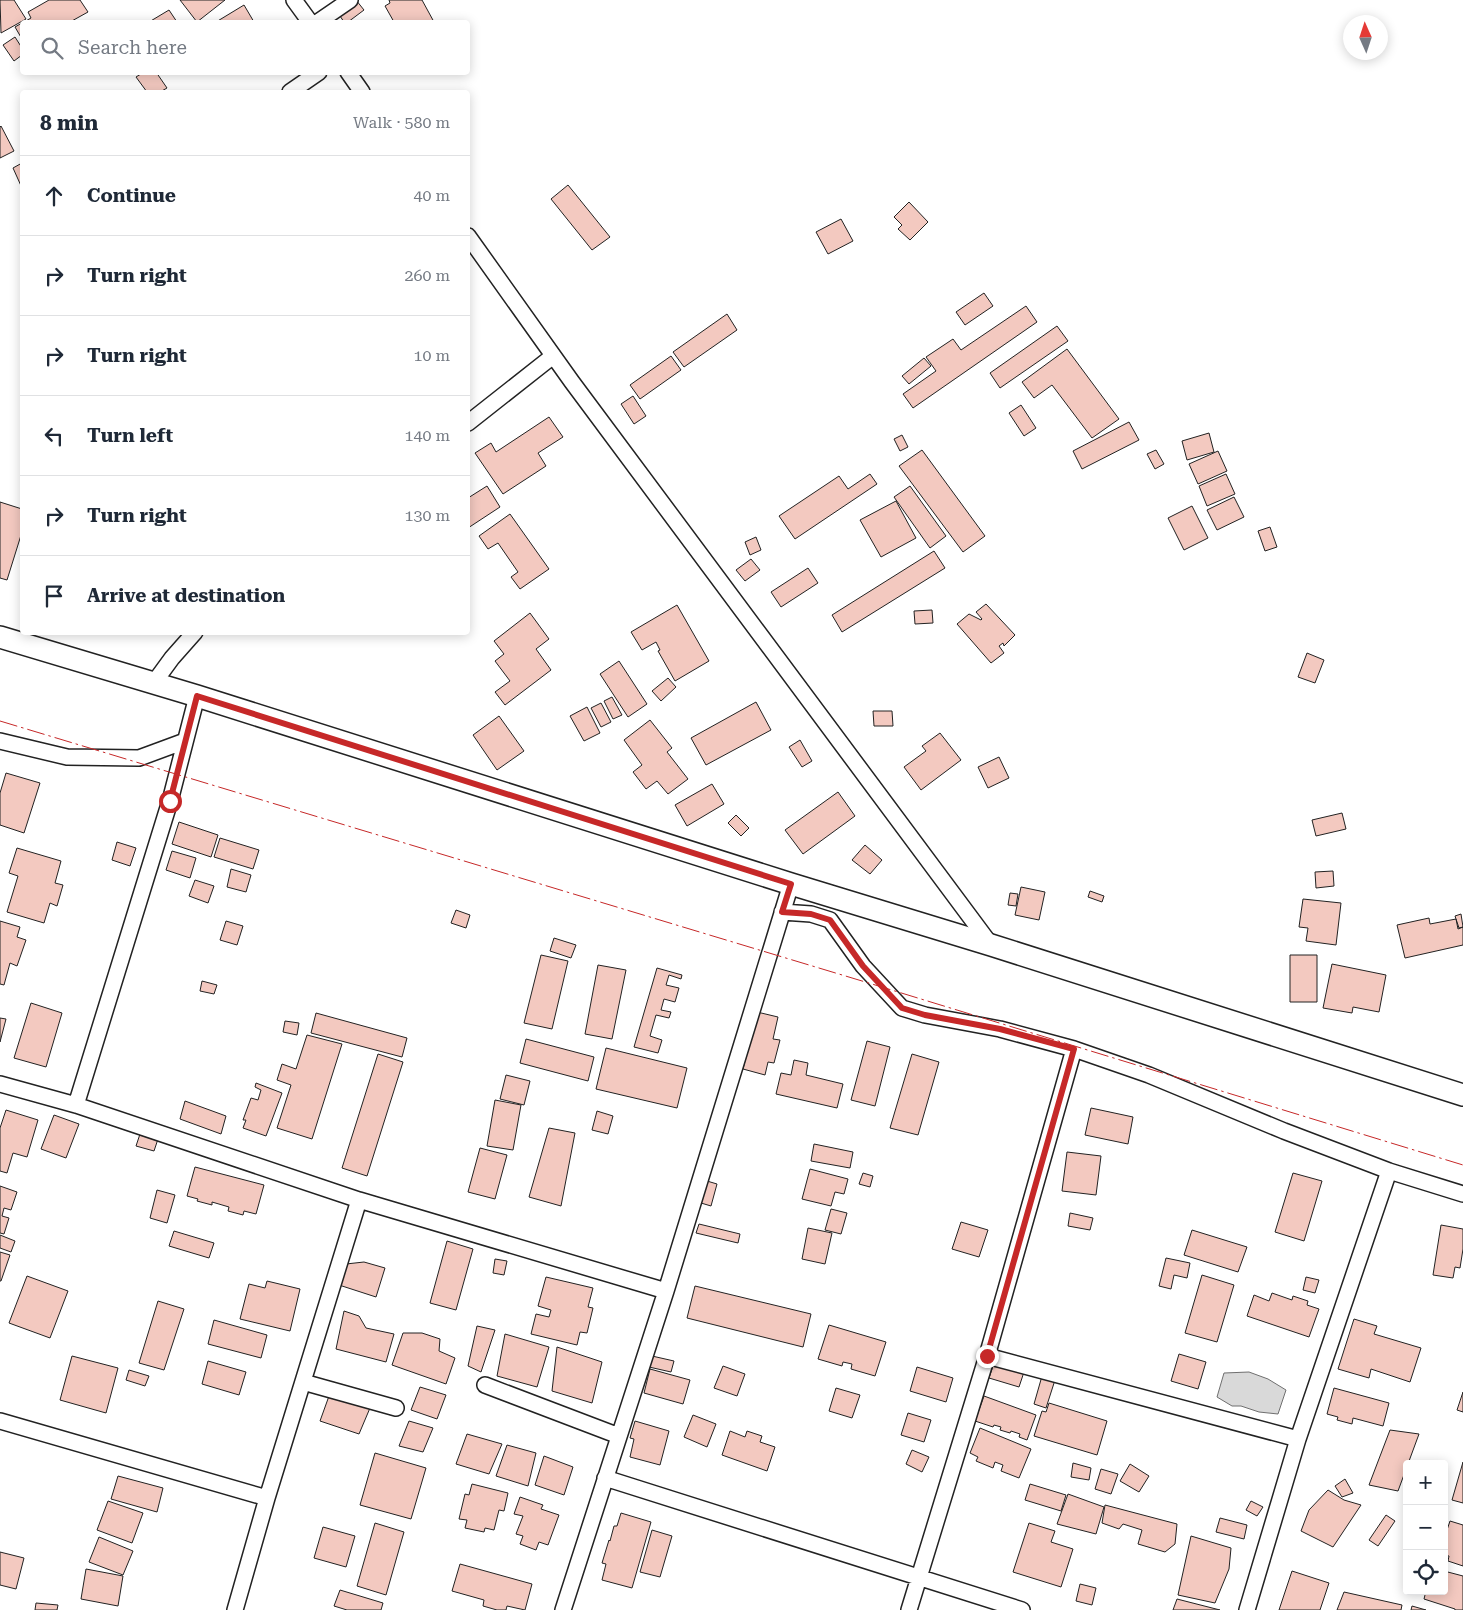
<!DOCTYPE html>
<html lang="en">
<head>
<meta charset="utf-8">
<style>
	body { margin:0; font-family:"Roboto Serif",serif; background:#f6f6f7; color:#1f2937 }
	.controls { position:absolute; right:15px; bottom:15px; display:grid; overflow:hidden; border-radius:5px; box-shadow:0 2px 12px #0003 }
	.controls button { width:45px; height:45px; display:grid; place-items:center; padding:0; border:0; border-bottom:1px solid #e0e1e3; background:#fff; color:#1f2937; font:25px sans-serif }
	.compass { position:absolute; left:1343px; top:15px; width:45px; height:45px; border-radius:50%; background:#fff; box-shadow:0 2px 12px #0003; rotate:357deg }
	.stop { position:absolute; width:15px; height:15px; margin:-11px; border:4px solid #c62828; border-radius:50%; background:#fff }
	.stop.end { background:#c62828; border-color:#fff; box-shadow:0 1px 5px #0008 }
	.list { margin:0; padding:0; list-style:none }
	h2 { display:flex; justify-content:space-between; align-items:center; height:65px; margin:0; padding:0 20px; font-size:21px }
	h2 small { font-size:16px; font-weight:400; color:#747a83 }
	.list li { display:grid; grid-template-columns:32px 1fr auto; gap:15px; align-items:center; box-sizing:border-box; height:80px; padding:0 20px; border-top:1px solid #e0e1e3 }
	.list b { display:block; font-size:19px; white-space:nowrap }
	.list em { font-size:16px; font-style:normal; color:#747a83 }
	.icon { flex:none; width:28px; height:28px; fill:none; stroke:currentColor; stroke-width:2; stroke-linecap:round; stroke-linejoin:round }
	.map { position:relative; flex:none; width:1463px; height:1610px; overflow:hidden }
	.search { position:absolute; background:#fff; box-shadow:0 2px 12px #0003; left:20px; top:20px; width:450px; height:55px; display:flex; align-items:center; gap:12px; box-sizing:border-box; padding:0 18px; border-radius:5px; color:#747a83; font-size:19px }
	.panel { position:absolute; background:#fff; box-shadow:0 2px 12px #0003; left:20px; top:90px; width:450px; height:545px; border-radius:5px }
	.map>svg:first-child { display:block }
</style>
</head>
<body>
<div class="map">
<svg width="1463" height="1610" viewBox="0 0 1463 1610">
	<rect width="100%" height="100%" fill="#fff"/>
	<path fill="#d9d9d9" stroke="#6f6f6f" d="M1249 1372 1268 1379 1286 1390 1278 1414 1259 1412 1241 1406H1232L1217 1397 1224 1373Z"/>
	<path fill="#f3c9c0" stroke="#222" d="M0 0H14L26 19 1 33Z
		M49 0H80L88 12 70 22H24L31 18 28 12Z
		M180 0H225L197 22Z
		M356 0 364 10 348 22H344L338 13Z
		M389 0H422L434 22H394L385 6 390 3Z
		M244 5 254 22H216Z
		M169 10 177 22H149Z
		M22 23V39L15 27Z
		M15 37 22 48V55L14 61 3 45Z
		M144 72H156L167 88 160 92H147L136 77Z
		M1 126 14 151 0 158V127Z
		M22 163V188L13 168Z
		M568 185 610 237 592 250 551 199Z
		M909 202 928 222 910 240 898 229 902 225 894 217Z
		M841 219 853 241 828 254 816 232Z
		M984 293 993 306 965 325 956 312Z
		M1026 306 1037 322 913 408 903 394 936 371 926 357 953 339 961 350Z
		M727 314 737 330 684 367 673 352Z
		M1057 326 1068 341 1000 388 990 373Z
		M1067 349 1119 419 1092 438 1052 385 1034 398 1022 382Z
		M671 356 681 370 640 399 630 385Z
		M924 358 931 366 909 384 902 376Z
		M633 396 646 416 634 424 621 404Z
		M1021 405 1036 428 1024 436 1009 413Z
		M549 417 563 437 538 453 546 466 503 494 475 453 491 443 496 452Z
		M1129 422 1139 440 1082 469 1073 451Z
		M1209 433 1214 452 1187 460 1182 441Z
		M902 435 908 447 900 451 894 439Z
		M922 450 985 536 963 552 899 466Z
		M1156 450 1164 464 1155 469 1147 454Z
		M1218 451 1227 471 1198 484 1189 464Z
		M870 474 877 484 795 539 779 516 839 476 848 489Z
		M1226 474 1235 494 1207 506 1199 486Z
		M487 486 500 507 468 528V498Z
		M910 486 946 536 930 548 894 497Z
		M1234 497 1244 517 1217 530 1207 510Z
		M896 501 916 538 881 557 860 520Z
		M0 502 22 509V532L7 580 0 578Z
		M1192 506 1208 538 1184 550 1168 518Z
		M510 514 549 569 520 589 511 577 518 572 498 543 488 549 479 536Z
		M1270 527 1277 547 1265 551 1258 531Z
		M756 537 761 550 750 555 745 542Z
		M934 551 945 568 842 632 832 615Z
		M751 559 760 570 745 581 736 570Z
		M808 568 818 583 781 607 771 592Z
		M986 604 1015 635 1004 646 1003 643 999 646 1004 653 991 663 957 624 969 614 981 620 982 619 976 612Z
		M677 605 709 661 675 681 658 651 660 650 656 642 642 650 631 632Z
		M932 610 933 623 915 624 914 611Z
		M530 613 549 639 536 649 551 670 505 705 495 692 510 681 495 661 504 654 494 641Z
		M1307 653 1324 660 1315 683 1298 677Z
		M619 661 647 704 628 717 600 674Z
		M668 678 676 687 661 701 652 691Z
		M612 697 622 715 613 719 604 701Z
		M756 702 771 730 706 765 691 738Z
		M601 703 611 722 601 727 591 708Z
		M587 707 600 733 584 741 570 716Z
		M873 711H892L893 726H874Z
		M499 716 524 751 497 770 473 735Z
		M650 720 672 748 667 752 688 779 668 794 657 781 646 789 633 772 642 765 624 740Z
		M940 733 961 760 921 790 904 767 926 751 922 746Z
		M800 740 812 761 802 767 789 747Z
		M999 757 1009 778 988 788 978 767Z
		M6 773 40 783 24 833 0 825V793Z
		M712 784 724 804 687 826 675 805Z
		M838 792 855 816 803 854 785 830Z
		M1342 813 1346 829 1316 836 1312 820Z
		M736 815 749 828 741 836 728 823Z
		M179 822 218 835 211 857 172 844Z
		M220 838 259 850 253 869 214 857Z
		M117 842 136 848 130 866 112 860Z
		M865 845 882 860 870 874 852 860Z
		M17 848 61 861 55 883 63 885 57 906 50 903 44 923 7 912 18 876 9 873Z
		M172 851 196 858 190 878 166 870Z
		M231 869 251 875 246 892 227 887Z
		M1333 871 1334 886 1316 888 1315 872Z
		M195 880 214 886 208 903 189 896Z
		M1021 887 1045 892 1039 920 1015 915Z
		M1090 891 1104 896 1102 902 1088 897Z
		M1010 893 1018 894 1016 906 1008 905Z
		M1303 899 1341 903 1336 945 1306 941 1308 928 1299 927Z
		M456 910 470 915 466 928 451 923Z
		M1461 914 1463 927 1459 928 1455 916Z
		M1429 918 1430 924 1456 919 1458 929 1463 927V945L1405 958 1397 925Z
		M0 921 20 927 17 937 26 940 17 966 10 963 4 985 0 984Z
		M226 921 243 926 237 945 220 940Z
		M554 938 576 945 571 958 550 951Z
		M541 955 568 961 552 1029 524 1023Z
		M1290 955H1317V1002H1290Z
		M1332 964 1386 975 1379 1012 1353 1007 1352 1013 1323 1008Z
		M598 965 626 970 612 1039 585 1034Z
		M657 968 682 975 681 979 669 975 666 985 679 988 675 1002 664 999 661 1010 671 1012 669 1018 656 1015 650 1036 662 1040 658 1053 634 1047Z
		M202 981 217 985 214 994 200 991Z
		M31 1003 62 1013 46 1067 14 1058Z
		M757 1012 778 1017 773 1039 780 1040 774 1063 768 1062 765 1075 743 1069Z
		M316 1013 407 1038 402 1057 311 1033Z
		M0 1018 6 1019 0 1042Z
		M285 1021 299 1023 297 1035 283 1032Z
		M307 1035 342 1044 312 1139 277 1128 291 1085 277 1080 282 1064 296 1069Z
		M526 1039 594 1057 588 1081 520 1063Z
		M867 1041 890 1047 875 1106 851 1100Z
		M606 1048 687 1068 677 1108 596 1089Z
		M378 1054 403 1062 367 1176 342 1168Z
		M912 1054 939 1062 918 1135 890 1128Z
		M794 1060 808 1063 806 1075 843 1084 837 1108 776 1094 781 1073 791 1075Z
		M506 1075 530 1081 524 1105 500 1099Z
		M256 1083 282 1093 266 1136 243 1128 246 1120H243L251 1098 258 1100 261 1090 255 1087Z
		M495 1100 521 1105 513 1150 487 1146Z
		M185 1101 226 1116 221 1134 180 1119Z
		M1091 1108 1133 1117 1128 1144 1085 1135Z
		M6 1110 38 1120 27 1157 13 1153 7 1173 0 1171V1128Z
		M597 1111 613 1116 608 1134 592 1130Z
		M54 1115 79 1124 66 1158 41 1149Z
		M549 1128 575 1133 561 1206 529 1197Z
		M140 1134 158 1139 154 1151 136 1146Z
		M814 1144 853 1152 850 1168 811 1161Z
		M480 1148 507 1155 495 1199 468 1192Z
		M1067 1152 1101 1156 1096 1195 1062 1191Z
		M195 1167 264 1185 256 1214 244 1211 243 1215 228 1211 229 1207 212 1202V1205L197 1201 198 1199 187 1196Z
		M810 1169 848 1179 844 1194 835 1192 831 1206 802 1199Z
		M863 1173 873 1176 870 1187 859 1184Z
		M1293 1173 1322 1181 1304 1241 1275 1232Z
		M707 1181 717 1184 711 1206 701 1203Z
		M0 1186 17 1192 11 1210 4 1208 2 1216 9 1218 4 1234 0 1233Z
		M157 1190 175 1195 167 1223 150 1218Z
		M831 1209 847 1213 841 1234 825 1230Z
		M1070 1213 1093 1218 1090 1230 1068 1226Z
		M961 1222 988 1230 979 1257 952 1249Z
		M699 1224 740 1234 738 1243 696 1233Z
		M1441 1225 1463 1229V1249L1460 1268 1455 1267 1453 1278 1433 1275Z
		M808 1228 832 1233 825 1264 802 1259Z
		M1192 1230 1247 1247 1238 1272 1184 1255Z
		M174 1231 214 1243 209 1258 169 1246Z
		M0 1235 15 1241 11 1252 0 1248Z
		M447 1241 473 1249 456 1310 430 1303Z
		M0 1252 10 1255 1 1281H0Z
		M1166 1258 1190 1263 1187 1278 1174 1275 1171 1289 1159 1286Z
		M495 1259 507 1261 504 1275 493 1273Z
		M364 1262 385 1268 376 1297 339 1285 346 1264Z
		M1202 1275 1234 1285 1217 1342 1185 1333Z
		M27 1276 68 1291 50 1338 9 1323Z
		M546 1277 593 1288 588 1307 593 1308 587 1333 580 1332 577 1345 531 1334 536 1314 549 1317 551 1310 538 1306Z
		M1306 1277 1319 1280 1315 1293 1303 1290Z
		M267 1281 300 1289 290 1331 240 1319 249 1284 265 1288Z
		M695 1286 811 1314 803 1347 687 1318Z
		M1272 1293 1292 1300 1293 1296 1308 1301 1307 1305 1319 1309 1309 1337 1247 1316 1254 1295 1269 1301Z
		M158 1301 184 1309 164 1370 139 1363Z
		M344 1311 359 1316 366 1328 394 1334 386 1362 336 1349Z
		M1354 1319 1377 1326 1374 1334 1421 1348 1410 1382 1371 1369 1369 1378 1338 1369Z
		M214 1320 267 1335 261 1358 208 1344Z
		M829 1325 886 1342 875 1376 851 1369 852 1364 843 1362 842 1366 818 1359Z
		M477 1326 495 1330 481 1372 468 1366Z
		M403 1333H422L440 1339 439 1351 455 1358 446 1384 392 1365Z
		M505 1334 549 1347 537 1387 497 1376Z
		M557 1347 602 1362 592 1403 552 1391Z
		M1179 1354 1206 1362 1198 1389 1171 1381Z
		M72 1356 118 1368 106 1413 60 1400Z
		M652 1356 674 1361 671 1372 649 1367Z
		M208 1361 246 1372 239 1395 202 1384Z
		M994 1363 1024 1372 1019 1387 989 1378Z
		M723 1366 745 1374 737 1396 714 1388Z
		M917 1367 953 1378 946 1402 910 1391Z
		M650 1369 690 1380 683 1404 644 1393Z
		M129 1370 149 1376 145 1386 126 1380Z
		M1042 1376 1055 1380 1046 1408 1034 1404Z
		M420 1387 446 1395 437 1419 411 1410Z
		M836 1388 860 1395 852 1418 829 1411Z
		M1334 1388 1389 1403 1383 1426 1353 1418 1352 1424 1337 1420 1338 1417 1327 1414Z
		M1463 1392V1412L1457 1410Z
		M329 1396 370 1408 359 1434 320 1421Z
		M984 1396 1036 1415 1027 1440 1019 1437 1020 1434 1011 1431 1010 1433 1000 1430 1001 1427 994 1425 993 1427 975 1421Z
		M1049 1403 1107 1421 1097 1455 1034 1436 1042 1411 1046 1412Z
		M908 1413 931 1420 924 1442 901 1435Z
		M693 1415 716 1424 707 1447 684 1437Z
		M409 1421 433 1428 423 1452 399 1446Z
		M635 1421 669 1431 660 1465 630 1457 634 1439 630 1438Z
		M980 1428 1031 1449 1019 1478 1001 1471 1003 1465 995 1462 993 1468 976 1461 978 1457 970 1453Z
		M1390 1430 1419 1434 1398 1491 1369 1485Z
		M730 1431 745 1437 747 1431 762 1436 760 1442 775 1447 767 1471 722 1455Z
		M467 1434 502 1444 489 1474 456 1464Z
		M507 1445 536 1453 528 1486 496 1476Z
		M912 1450 929 1457 922 1472 906 1464Z
		M375 1453 426 1468 411 1519 360 1505Z
		M544 1456 573 1467 564 1495 535 1485Z
		M1463 1462V1503L1452 1500Z
		M1073 1463 1091 1468 1089 1480 1071 1477Z
		M1130 1464 1149 1476 1139 1492 1120 1481Z
		M1101 1469 1118 1474 1111 1494 1095 1489Z
		M118 1476 163 1488 157 1512 111 1499Z
		M1345 1479 1353 1493 1342 1497 1335 1486Z
		M472 1484 508 1493 504 1511 499 1510 494 1530 485 1528 484 1532 465 1528 467 1520 459 1519 465 1494 469 1495Z
		M1030 1484 1066 1495 1061 1511 1025 1500Z
		M1328 1490 1344 1500 1361 1505 1333 1547 1301 1531 1309 1510Z
		M1068 1494 1104 1507 1096 1534 1057 1524Z
		M520 1497 543 1505 541 1509 559 1515 548 1545 539 1542 536 1550 520 1544 523 1536 516 1534 523 1516 514 1514Z
		M108 1501 143 1513 132 1543 97 1530Z
		M1251 1501 1263 1507 1257 1516 1246 1510Z
		M1105 1505 1177 1524 1175 1544 1165 1552 1138 1544 1142 1530 1123 1524 1119 1529 1102 1523Z
		M621 1513 651 1522 632 1588 602 1580 606 1564 602 1563 609 1540 610 1541 614 1526H617Z
		M1386 1515 1395 1521 1378 1546 1369 1540Z
		M1220 1518 1247 1525 1244 1539 1216 1532Z
		M1450 1521 1463 1525V1566L1448 1561 1449 1556 1444 1555V1539Z
		M375 1523 404 1532 386 1595 357 1586Z
		M1029 1523 1055 1531 1051 1542 1073 1549 1061 1587 1013 1572Z
		M323 1527 355 1536 346 1567 314 1558Z
		M652 1530 672 1536 660 1577 640 1572Z
		M1191 1536 1231 1548 1229 1569 1215 1603 1178 1595Z
		M99 1537 133 1551 123 1575 89 1562Z
		M0 1552 24 1558 16 1589 0 1585Z
		M460 1564 532 1584 525 1610 507 1606 506 1610H497L483 1606 484 1600 452 1591Z
		M86 1569 123 1576 118 1606 81 1599Z
		M1292 1571 1329 1583 1320 1610H1279Z
		M1444 1571 1463 1576V1610H1455V1609L1424 1599 1426 1591H1444Z
		M1080 1584 1096 1588 1092 1605 1076 1601Z
		M340 1590 383 1603 381 1610H347L334 1606Z
		M1344 1592 1402 1605 1401 1610H1337Z
		M1177 1599 1220 1610H1173Z
		M36 1603 58 1605 57 1610H35Z
		M1412 1606 1426 1610H1411Z"/>
	<g fill="none" stroke-linecap="round" stroke-linejoin="round">
		<defs>
			<path id="street" d="M294 0 310 22
				M318 22 350 0
				M348 72 362 92
				M290 92 319 72
				M468 236 572 382 991 945
				M468 423 553 356
				M153 684 172 658 195 632
				M0 741 67 757 139 758 185 741
				M782 912 811 914 830 920 863 966 902 1008 925 1015 1000 1029 1074 1049 1149 1075 1284 1131 1389 1171 1463 1194
				M0 1084 76 1105 359 1200 666 1291
				M76 1105 170 801 197 696
				M987 1356 1298 1439
				M303 1382 396 1408
				M485 1385 619 1436
				M0 1421 267 1498
				M605 1478 1022 1610
				M235 1610 267 1498 359 1200
				M563 1610 666 1291 791 884
				M909 1610 987 1356 1074 1049
				M1247 1610 1298 1439 1389 1171"/>
			<path id="secondary" d="M0 637 197 696 791 884 991 945 1463 1095"/>
		</defs>
		<use href="#street" stroke="#222" stroke-width="18"/>
		<use href="#secondary" stroke="#222" stroke-width="24"/>
		<use href="#street" stroke="#fff" stroke-width="15"/>
		<use href="#secondary" stroke="#fff" stroke-width="21"/>
		<path stroke="#c62828" stroke-width="1" stroke-dasharray="18 4 2.5 4" stroke-linecap="butt" d="M0 721 872 984 1463 1165"/>
	</g>
	<g fill="none" stroke-linecap="round" stroke-linejoin="round">
		<path stroke="#c62828" stroke-width="6" d="M170 801 197 696 791 884 782 912 811 914 830 920 863 966 902 1008 925 1015 1000 1029 1074 1049 987 1356"/>
	</g>
</svg>
<div class="controls">
<button>+</button>
<button>−</button>
<button><svg class="icon" aria-label="locate" viewBox="0 0 24 24"><circle cx="12" cy="12" r="6"/><path d="M12 2v4M12 18v4M2 12h4M18 12h4"/></svg></button>
</div>
<svg class="compass" viewBox="-18 -18 36 36"><path d="M0-13l5 13h-10z" fill="#e53935"/><path d="M0 13l5-13h-10z" fill="#747a83"/></svg>
<div class="stop" style="left:170px;top:801px"></div>
<div class="stop end" style="left:987px;top:1356px"></div>
<div class="search"><svg class="icon" aria-label="search" viewBox="0 0 24 24"><circle cx="10" cy="10" r="6"/><path d="M15 15l6 6"/></svg>Search here</div>
<section class="panel">
<h2>8 min<small>Walk · 580 m</small></h2>
<ul class="list">
<li><svg class="icon" aria-label="ahead" viewBox="0 0 24 24"><path d="M12 20V5M6 11l6-6 6 6"/></svg><div><b>Continue</b></div><em>40 m</em></li>
<li><svg class="icon" aria-label="right" viewBox="0 0 24 24"><path d="M7 20v-9h11M14 6l5 5-5 5"/></svg><div><b>Turn right</b></div><em>260 m</em></li>
<li><svg class="icon" aria-label="right" viewBox="0 0 24 24"><path d="M7 20v-9h11M14 6l5 5-5 5"/></svg><div><b>Turn right</b></div><em>10 m</em></li>
<li><svg class="icon" aria-label="left" viewBox="0 0 24 24"><path d="M17 20v-9H6M10 6l-5 5 5 5"/></svg><div><b>Turn left</b></div><em>140 m</em></li>
<li><svg class="icon" aria-label="right" viewBox="0 0 24 24"><path d="M7 20v-9h11M14 6l5 5-5 5"/></svg><div><b>Turn right</b></div><em>130 m</em></li>
<li><svg class="icon" aria-label="arrive" viewBox="0 0 24 24"><path d="M6 21V4h12l-3 4 3 4H6"/></svg><div><b>Arrive at destination</b></div></li>
</ul>
</section>
</div>
</body>
</html>
